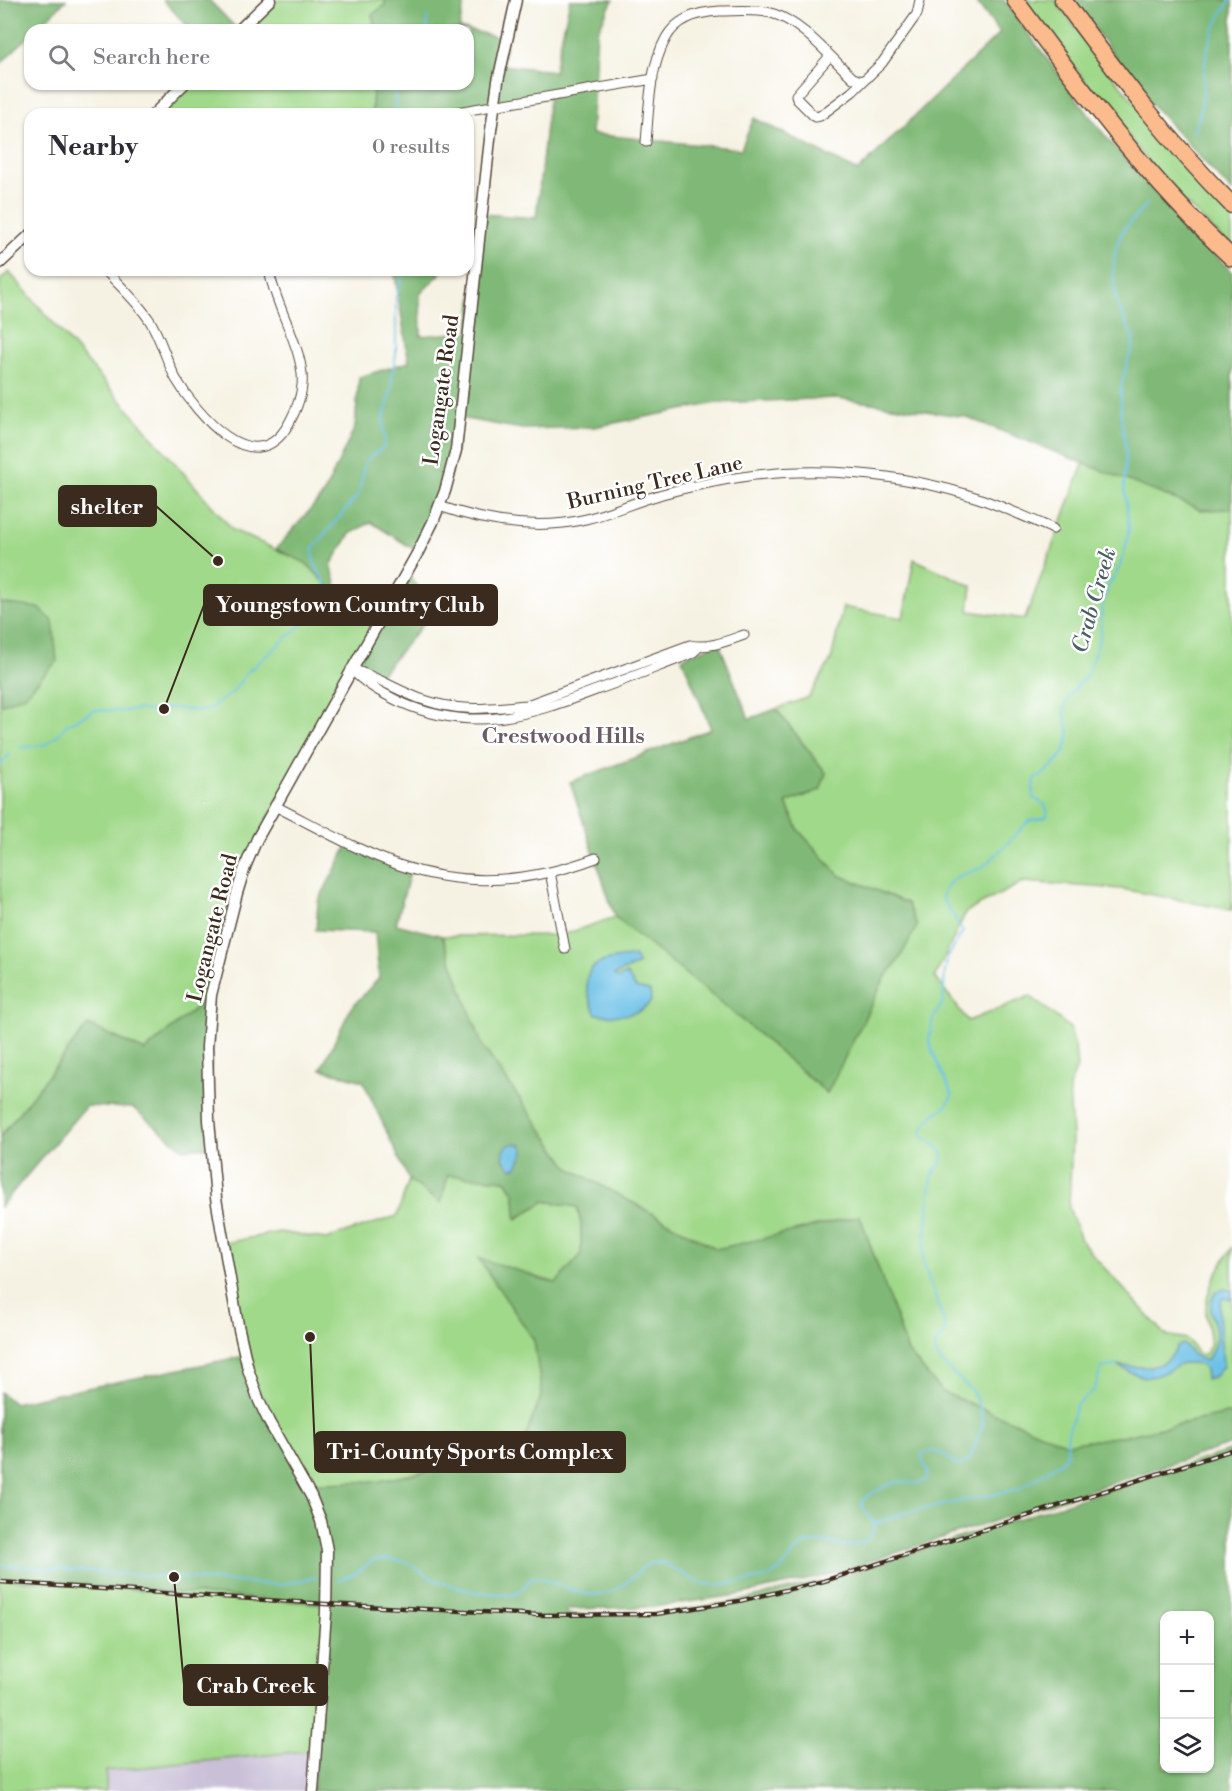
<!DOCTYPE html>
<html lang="en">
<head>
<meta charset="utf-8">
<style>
	body { margin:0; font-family:"Libre Bodoni",serif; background:#f2f2f3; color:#2b2b33 }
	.controls { position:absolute; right:18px; bottom:18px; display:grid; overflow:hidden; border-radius:12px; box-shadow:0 2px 4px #0004 }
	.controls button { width:54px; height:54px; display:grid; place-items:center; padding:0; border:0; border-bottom:2px solid #e1e1e2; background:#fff; color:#2b2b33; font:30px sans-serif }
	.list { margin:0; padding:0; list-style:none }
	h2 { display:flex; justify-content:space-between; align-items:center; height:78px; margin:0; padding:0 24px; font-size:26px }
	h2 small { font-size:20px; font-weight:400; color:#7c7c81 }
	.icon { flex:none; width:33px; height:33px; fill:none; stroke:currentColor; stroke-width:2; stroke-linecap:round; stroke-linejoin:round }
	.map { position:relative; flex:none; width:1232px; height:1791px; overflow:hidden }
	.search { position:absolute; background:#fff; box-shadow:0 2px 4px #0004; left:24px; top:24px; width:450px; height:66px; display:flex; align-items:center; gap:15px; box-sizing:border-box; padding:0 21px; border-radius:18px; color:#7c7c81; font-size:22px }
	.panel { position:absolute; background:#fff; box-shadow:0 2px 4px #0004; left:24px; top:108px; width:450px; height:168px; border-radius:18px }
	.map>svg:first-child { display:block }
</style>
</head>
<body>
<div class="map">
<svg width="1232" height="1791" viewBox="0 0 1232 1791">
	<rect width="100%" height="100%" fill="#fff"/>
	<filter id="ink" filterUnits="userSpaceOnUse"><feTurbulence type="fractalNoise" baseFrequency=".0167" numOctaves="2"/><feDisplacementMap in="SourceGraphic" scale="12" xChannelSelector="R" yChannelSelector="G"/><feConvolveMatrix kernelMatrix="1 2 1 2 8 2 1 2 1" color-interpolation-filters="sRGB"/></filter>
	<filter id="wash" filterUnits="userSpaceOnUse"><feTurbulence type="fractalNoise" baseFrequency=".008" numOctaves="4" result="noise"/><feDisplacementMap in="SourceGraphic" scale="24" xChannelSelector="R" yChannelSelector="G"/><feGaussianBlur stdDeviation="1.35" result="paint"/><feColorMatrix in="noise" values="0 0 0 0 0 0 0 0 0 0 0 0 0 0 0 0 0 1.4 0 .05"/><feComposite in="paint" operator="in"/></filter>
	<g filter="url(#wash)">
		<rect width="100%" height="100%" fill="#f6f2e3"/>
		<path fill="#c9bfd7" d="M316 1750 313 1791H106V1771Z"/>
		<path fill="#a1d98b" stroke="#6e8254" stroke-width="1.5" d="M270 0H385V5L372 15 376 30H239Z
			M1022 0H1055L1096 56 1219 203 1232 216V248L1165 183Z
			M184 84H373L372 114H154Z
			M9 272 233 530 306 563 340 598 375 626 257 839 211 995 145 1051 88 1025 0 1137V280Z
			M1084 462 1201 510 1232 509V910L1122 889 1023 882 966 912 935 977 968 1021 1030 996 1070 1028 1075 1048 1077 1067 1069 1087 1072 1137 1069 1208 1081 1240 1099 1262 1166 1335 1187 1339 1198 1354H1206C1215 1335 1205 1326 1206 1308 1208 1283 1219 1269 1232 1248V1415L1227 1414 1124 1436 1067 1444 942 1392 908 1352 860 1217 717 1249 569 1168 483 1047 442 936 562 935 615 917 729 1009 827 1093 884 979 900 958 907 903 839 875 799 831 786 803 820 790 826 773 776 709 809 697 831 660 843 607 903 618 914 559 972 586 969 611 1025 619Z
			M448 1175 506 1180 515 1194 517 1219 545 1201 577 1207 581 1223V1255L556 1283 479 1259 534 1340 542 1394 520 1451 380 1481 305 1484 259 1401 224 1243 279 1232 326 1239 397 1216 409 1180 441 1203Z
			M0 1578 326 1599 316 1750 106 1771V1791H0Z"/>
		<path fill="#80b977" stroke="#5e724a" stroke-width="1.5" fill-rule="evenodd" d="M0 0H66L35 30H30V35L0 64Z
			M163 0H209L238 30H191Z
			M385 0H465L459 28 507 39 502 65 554 71 570 0H613L597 32 591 134 741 149 754 118 858 171 1000 33 975 0H1004C1037 45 1069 90 1103 133 1143 182 1187 228 1232 272V509L1202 510 966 417 837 398 717 403 594 427 522 429 460 418 456 450 418 552 371 522 350 534 331 565 340 598 306 563 276 549 323 495 355 427 359 377 409 362 394 270H440V274L420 294 421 336 469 332 482 214 536 218 549 97 445 114H372L373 84H468V30H376L372 15 385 5Z
			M1073 0H1232V192L1147 99Z
			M406 572 435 610 378 678 351 669Z
			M0 603 39 608 53 621 57 661 25 695 0 705Z
			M719 643 749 719 776 709 826 773 820 790 786 803 799 831 839 875 907 903 917 926 900 958 884 979 827 1093 729 1009 615 917 570 782 711 729 682 658Z
			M349 843 411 868 396 924 442 936 483 1047 569 1168 717 1249 860 1216 908 1352 942 1392 1067 1444 1124 1436 1227 1414 1232 1415V1444L821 1577 738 1595 653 1607 567 1609 568 1615 656 1614 739 1601 824 1581 1232 1450V1791H313L325 1604 0 1579V1392L13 1403 244 1356 248 1369 305 1484 380 1481 520 1451 542 1394 534 1340 478 1258 529 1274 541 1280 556 1283 581 1255V1223L577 1207 545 1201 516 1219 515 1194 506 1180 448 1175 441 1203 409 1180 363 1081 321 1069 351 1008 379 978 375 932 316 930 318 902ZM1164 1616H1210V1768H1164Z
			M211 995V1147L183 1149 133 1108 86 1106 0 1207V1137L88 1025 145 1051Z"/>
		<path fill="#69c0e6" stroke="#527582" stroke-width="1.5" d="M634 956 639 964 614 975 618 978 627 974 636 988 650 991 651 1001C640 1017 614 1017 596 1014 588 998 578 972 600 963 610 958 623 959 634 956Z
			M515 1143 523 1146 524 1152 517 1167 511 1168 503 1159 504 1151 507 1146Z
			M1225 1289 1232 1291V1299L1223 1298C1215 1308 1223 1352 1223 1366L1215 1376 1206 1379 1205 1369C1185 1351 1167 1378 1147 1377 1134 1376 1126 1369 1116 1365 1138 1368 1168 1372 1177 1346L1183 1344 1194 1355 1205 1361 1207 1360C1211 1354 1216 1343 1216 1336 1217 1318 1204 1312 1215 1292Z"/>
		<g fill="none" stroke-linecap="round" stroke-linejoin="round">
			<path stroke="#69c0e6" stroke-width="2" d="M427 30V18
				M396 109 395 93 398 84
				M1193 131C1207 106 1201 85 1206 57 1209 38 1219 16 1230 0
				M320 599 327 587C321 574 310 563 314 547L359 494 365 462 383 447 385 442 383 422 391 392 392 374 396 356V297L404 270
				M21 748 47 744 59 734 66 725 94 710 123 711 138 709 149 711 172 708 201 711 208 710 233 692 246 673 304 623 314 607
				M0 764 10 754
				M874 1524 903 1513 1020 1489 1062 1461 1067 1453V1437L1076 1405 1095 1389 1101 1368 1118 1365
				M0 1565 279 1585 316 1577
				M337 1580 357 1573 373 1560 387 1559 406 1562 437 1581 475 1592 513 1595 523 1588 533 1576C566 1583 587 1607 621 1587 631 1580 639 1570 649 1563H664L699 1583 716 1585 762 1579 781 1570 795 1551 805 1544 822 1542 847 1546 867 1541 874 1530V1524L862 1506V1501C871 1493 885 1485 897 1482 908 1480 915 1487 926 1480L928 1472 923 1463 922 1456C932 1443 947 1457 956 1465L964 1464 970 1459 983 1424 980 1407 972 1391 940 1361 935 1352 936 1344 945 1333 944 1321 929 1280 923 1258 932 1177 943 1159 942 1153 937 1146 923 1137 922 1131C930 1111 946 1113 952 1095L934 1055 929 1039 933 1018 943 1002 945 969 948 957 963 931 942 898 945 888 956 877 981 868 991 860 1029 821 1045 818 1047 816C1049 805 1042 802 1033 798 1032 790 1033 785 1035 778L1040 777 1052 766 1063 754 1067 744 1069 734 1064 710 1069 696 1087 674 1100 637 1102 608 1108 586 1118 571 1125 550 1129 527 1124 485 1126 453 1121 415V388L1128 359 1133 347V338L1116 300 1113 272 1116 246 1124 229 1147 204"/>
		</g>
	</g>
	<g filter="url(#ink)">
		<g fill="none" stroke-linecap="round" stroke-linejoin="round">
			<defs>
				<path id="minor" d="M830 56 796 95 797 99 815 117 820 116 852 92 882 63 917 14 920 0
					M445 114 653 79
					M646 142C649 109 649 69 666 38 677 18 698 12 720 11 737 11 754 9 771 13 801 21 830 57 853 78L861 81 867 78
					M105 270C120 286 138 302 150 321 161 339 166 360 176 379 196 413 254 483 288 425 297 409 304 392 302 374 299 341 275 305 269 270
					M439 506C486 522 537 531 586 519 610 513 632 503 656 496 681 488 709 483 735 478 815 465 902 473 978 498 1004 507 1028 518 1053 529
					M351 669C377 676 399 692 424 700 463 713 488 708 527 705L690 645C708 649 727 641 744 635
					M351 669C365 684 382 693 400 702 472 734 527 716 596 690 628 679 659 666 691 654L699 647
					M275 806C315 826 356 850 399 865 464 888 532 882 596 858
					M550 872 565 949"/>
				<path id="tertiary" d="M239 30 270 0
					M154 114 184 84
					M0 263 30 235
					M313 1791 326 1613 327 1550 321 1521 311 1496 269 1422 259 1401 248 1369 238 1325 216 1198 209 1120 207 1047 211 995 237 893 245 867 257 839 418 552 433 522 445 491 456 450 491 130 498 81 516 0"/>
				<path id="motorway" d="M1015 0C1083 92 1148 179 1232 258
					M1063 0C1116 72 1169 142 1232 205"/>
			</defs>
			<use href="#minor" stroke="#57483c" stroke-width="11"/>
			<use href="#tertiary" stroke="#57483c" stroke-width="13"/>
			<use href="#motorway" stroke="#57483c" stroke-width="19"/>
			<use href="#minor" stroke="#fff" stroke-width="9"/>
			<use href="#tertiary" stroke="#fff" stroke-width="10"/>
			<use href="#motorway" stroke="#fbbb8c" stroke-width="16"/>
			<defs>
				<path id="rail" d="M0 1582 325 1604 540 1615 656 1614 739 1601 824 1581 1232 1450"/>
			</defs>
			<use href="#rail" stroke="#3b2a1e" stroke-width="4.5"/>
			<use href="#rail" stroke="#fff" stroke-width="2" stroke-dasharray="7" stroke-linecap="butt"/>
		</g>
	</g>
	<g text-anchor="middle" stroke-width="5" stroke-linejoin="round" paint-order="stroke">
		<g font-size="21" fill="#3b2a1e" stroke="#fff">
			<text transform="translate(441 390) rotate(-82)" y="7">Logangate Road</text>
			<text transform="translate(655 482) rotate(-13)" y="7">Burning Tree Lane</text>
			<text transform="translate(212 928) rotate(-76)" y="7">Logangate Road</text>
		</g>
		<g font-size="22" font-style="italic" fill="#4b5e64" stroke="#fff">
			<text transform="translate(1093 600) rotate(-74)" y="8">Crab Creek</text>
		</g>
		<g font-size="22" font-weight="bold" fill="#6b5d65" stroke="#fff">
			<text x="563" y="743">Crestwood Hills</text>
		</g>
	</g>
	<path fill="none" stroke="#3b2a1e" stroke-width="2" d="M218 561L156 506M164 709L204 605M310 1337L315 1452M174 1577L184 1685"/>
	<g fill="#3b2a1e" stroke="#fff" stroke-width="2">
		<circle cx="218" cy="561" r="6"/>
		<circle cx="164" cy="709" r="6"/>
		<circle cx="310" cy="1337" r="6"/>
		<circle cx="174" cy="1577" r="6"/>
	</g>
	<g fill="#3b2a1e" stroke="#3b2a1e" stroke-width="2">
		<rect x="59" y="486" width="97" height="40" rx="6"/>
		<rect x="204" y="585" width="293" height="40" rx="6"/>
		<rect x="315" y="1432" width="310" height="40" rx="6"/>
		<rect x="184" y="1665" width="143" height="40" rx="6"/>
	</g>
	<g font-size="22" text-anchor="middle" font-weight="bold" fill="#fff">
		<text x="107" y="514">shelter</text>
		<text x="350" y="612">Youngstown Country Club</text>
		<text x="470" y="1459">Tri-County Sports Complex</text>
		<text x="256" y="1693">Crab Creek</text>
	</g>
</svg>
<div class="controls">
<button>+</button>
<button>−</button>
<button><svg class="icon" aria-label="layers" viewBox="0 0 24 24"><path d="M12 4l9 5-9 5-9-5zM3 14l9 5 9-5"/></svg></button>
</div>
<div class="search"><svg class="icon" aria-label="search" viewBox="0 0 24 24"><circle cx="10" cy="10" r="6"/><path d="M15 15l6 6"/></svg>Search here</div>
<section class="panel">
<h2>Nearby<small>0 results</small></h2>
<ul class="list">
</ul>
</section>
</div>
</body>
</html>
